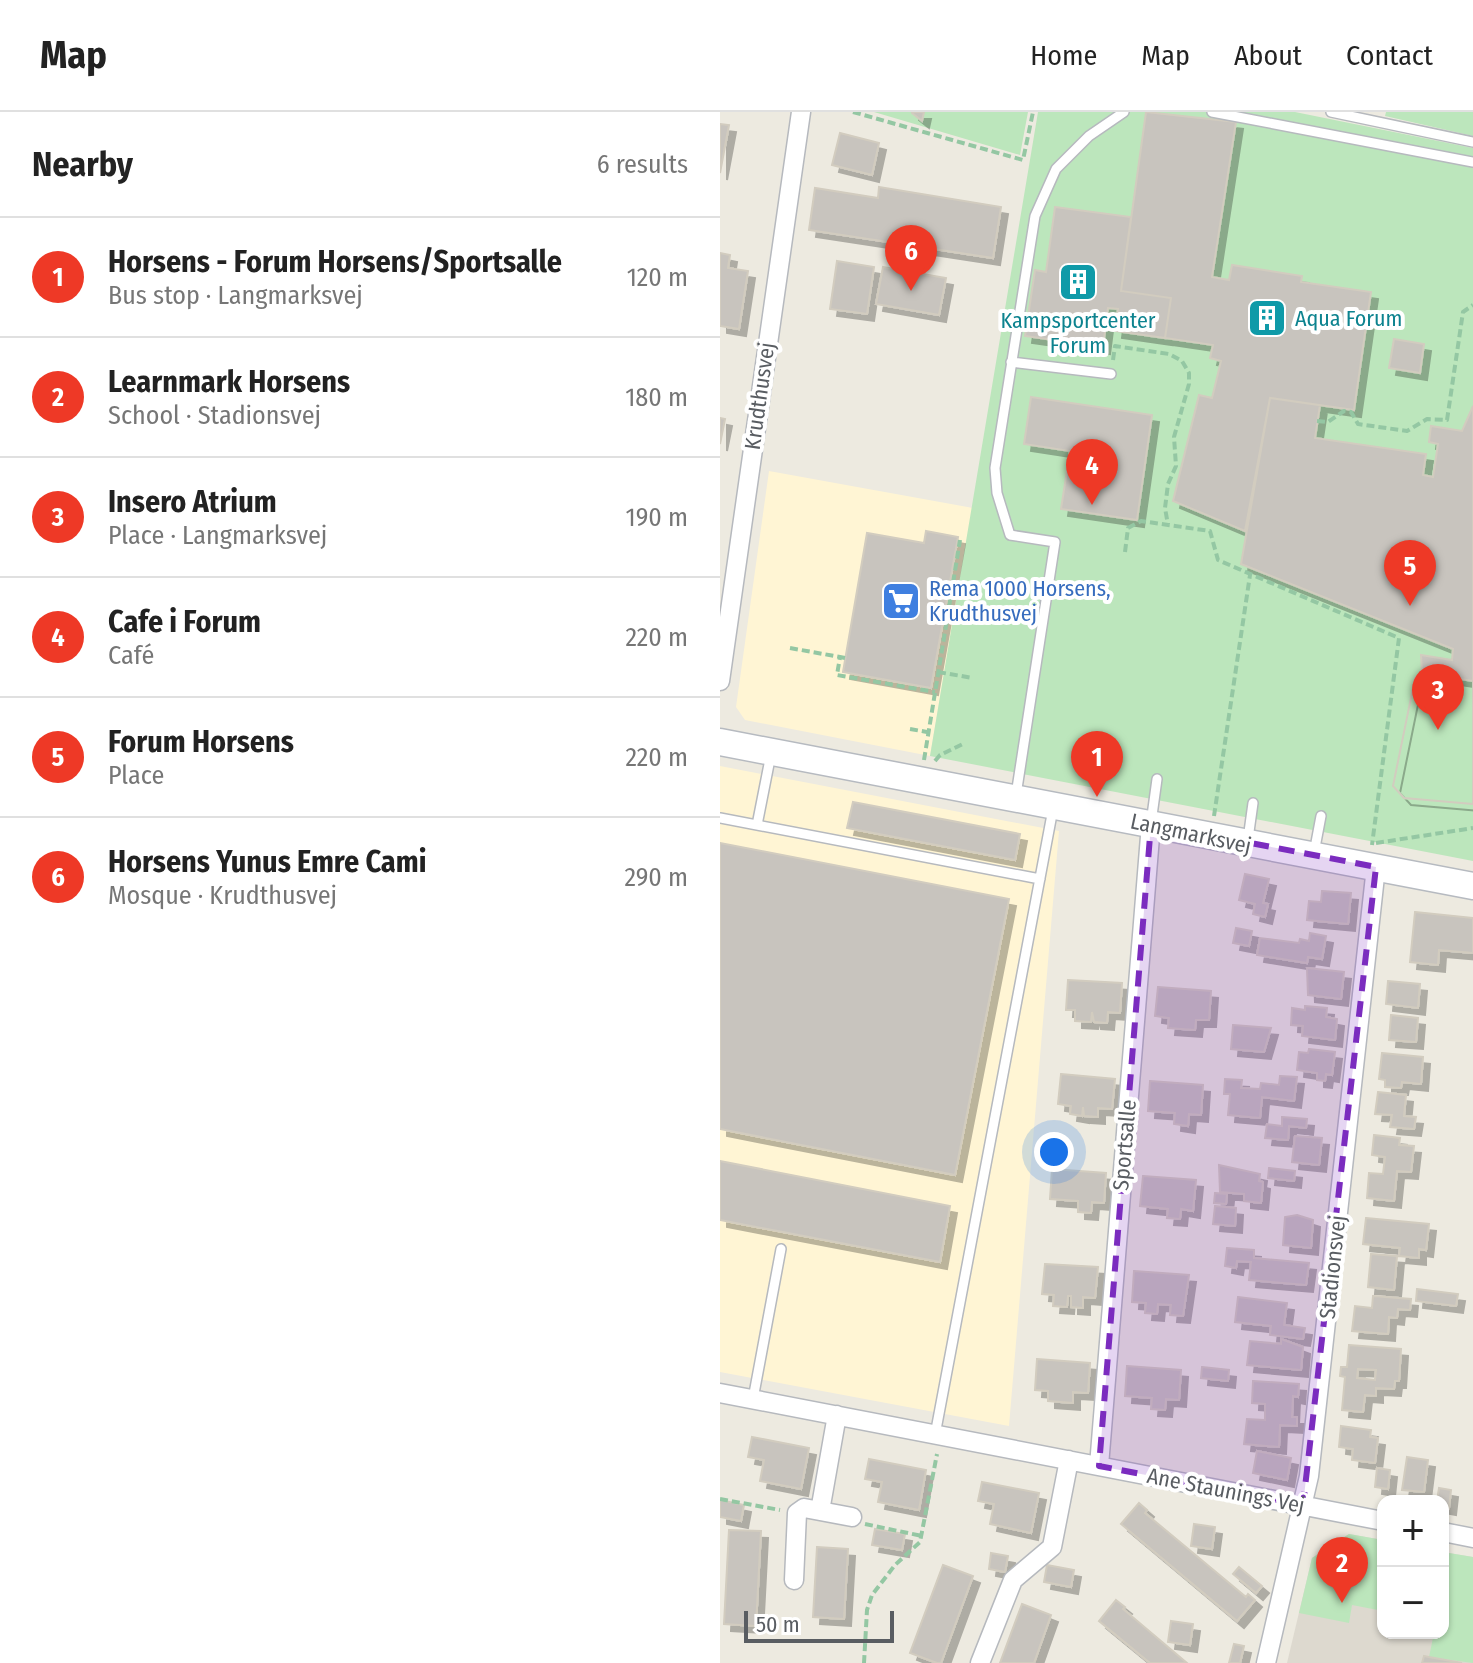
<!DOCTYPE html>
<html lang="en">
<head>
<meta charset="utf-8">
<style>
	body { margin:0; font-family:"Fira Sans Condensed",sans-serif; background:#f2f2f2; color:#222 }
	.controls { position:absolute; right:24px; bottom:24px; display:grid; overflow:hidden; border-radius:16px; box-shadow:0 2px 6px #0004 }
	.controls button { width:72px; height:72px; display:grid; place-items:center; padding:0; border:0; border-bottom:2px solid #e0e0e0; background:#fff; color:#222; font:40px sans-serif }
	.scale { position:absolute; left:24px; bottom:20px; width:150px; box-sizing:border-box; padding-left:8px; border:4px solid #595d62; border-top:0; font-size:22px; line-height:28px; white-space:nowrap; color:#595d62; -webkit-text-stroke:6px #fff; paint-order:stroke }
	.you { position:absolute; left:334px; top:1040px; width:28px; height:28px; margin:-20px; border:6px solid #fff; border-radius:50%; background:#1a73e8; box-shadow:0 0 0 12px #1a73e833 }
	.badge { display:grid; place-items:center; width:52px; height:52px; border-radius:50%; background:#ee3926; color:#fff; font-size:26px; font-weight:700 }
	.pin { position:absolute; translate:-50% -66px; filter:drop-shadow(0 2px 4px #0008) }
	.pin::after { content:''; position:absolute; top:42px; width:28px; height:24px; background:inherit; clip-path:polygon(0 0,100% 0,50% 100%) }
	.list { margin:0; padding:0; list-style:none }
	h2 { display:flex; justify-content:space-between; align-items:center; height:104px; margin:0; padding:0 32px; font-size:34px }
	h2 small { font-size:26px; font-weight:400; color:#767676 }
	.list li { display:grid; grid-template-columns:52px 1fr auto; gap:24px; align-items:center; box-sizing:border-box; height:120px; padding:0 32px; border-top:2px solid #e0e0e0 }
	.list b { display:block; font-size:30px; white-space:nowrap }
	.list p { margin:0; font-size:26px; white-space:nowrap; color:#767676 }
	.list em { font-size:26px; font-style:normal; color:#767676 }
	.map { position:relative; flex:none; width:753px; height:1551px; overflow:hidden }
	header { display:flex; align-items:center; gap:48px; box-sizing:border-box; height:112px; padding:0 40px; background:#fff; border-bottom:2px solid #e0e0e0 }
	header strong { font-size:38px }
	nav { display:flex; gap:44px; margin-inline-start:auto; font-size:28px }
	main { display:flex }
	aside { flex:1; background:#fff }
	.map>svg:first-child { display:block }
</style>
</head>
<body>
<header>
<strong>Map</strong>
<nav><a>Home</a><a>Map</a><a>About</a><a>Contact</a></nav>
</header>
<main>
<aside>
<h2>Nearby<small>6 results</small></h2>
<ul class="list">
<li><span class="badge">1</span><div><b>Horsens - Forum Horsens/Sportsalle</b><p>Bus stop · Langmarksvej</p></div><em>120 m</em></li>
<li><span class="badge">2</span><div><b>Learnmark Horsens</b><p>School · Stadionsvej</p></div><em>180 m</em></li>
<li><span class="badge">3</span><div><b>Insero Atrium</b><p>Place · Langmarksvej</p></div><em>190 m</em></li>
<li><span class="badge">4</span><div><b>Cafe i Forum</b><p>Café</p></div><em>220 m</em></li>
<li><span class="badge">5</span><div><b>Forum Horsens</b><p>Place</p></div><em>220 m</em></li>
<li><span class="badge">6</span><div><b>Horsens Yunus Emre Cami</b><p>Mosque · Krudthusvej</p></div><em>290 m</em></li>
</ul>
</aside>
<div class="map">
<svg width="753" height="1551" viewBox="0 0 753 1551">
	<defs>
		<filter id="shadow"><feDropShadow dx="7" dy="7" stdDeviation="0" flood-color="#0004"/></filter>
	</defs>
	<rect width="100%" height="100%" fill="#edeae0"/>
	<path fill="#fff5d4" d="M49 359 253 396 210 644 25 608 16 595Z
		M0 654 339 719 289 1314 0 1260Z"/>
	<path fill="#ddd9cf" d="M629 1422 663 1428V1521H723V1440L753 1445V1551H567L592 1446Z"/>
	<path fill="#bce6bc" d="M154 0H308L300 43Z
		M318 0H575L753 36V749L210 644Z
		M666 0H753V24L665 4Z
		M629 1422 663 1428V1499L632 1493 629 1511 579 1501 592 1446Z
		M723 1440 753 1445V1551L709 1545 714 1521H723Z"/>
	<path fill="#c8c4be" stroke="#d2ccbf" stroke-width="2" fill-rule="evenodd" filter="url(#shadow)" d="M204 0 202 9 192 1V0Z
		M426 0 516 10 492 165 509 168 512 153 582 164 581 170 651 180 634 298 550 286 525 419 453 389 479 283 492 286 501 249 490 246 493 233 445 226 451 186 401 179Z
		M0 12 9 13 0 61Z
		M120 21 159 31 152 63 112 53Z
		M159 75 281 95 273 146 89 118 95 76 158 86Z
		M335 95 411 105 401 179 451 186 445 226 395 219 398 197 388 196 383 235 305 224 315 158 326 160Z
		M0 141 10 143 8 156 28 159 19 217 0 214Z
		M117 149 154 155 147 202 110 197Z
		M163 155 226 166 219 203 156 192Z
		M674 227 704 232 700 261 669 256Z
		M311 285 432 303 417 408 341 397 350 339 304 332Z
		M550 286 600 293 595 326 706 342 703 363 713 365 718 332 709 330 711 314 742 319 753 294V692L684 686 673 674 695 566 702 561 701 543 732 548 733 537 521 452Z
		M0 306 5 307 0 332Z
		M206 419 238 425 211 576 123 560 147 421 204 431Z
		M702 561 753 569V692L684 686 673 674 695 566Z
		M133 690 300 722 295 748 127 716Z
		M0 731 289 787 235 1063 0 1017Z
		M525 762 549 767 543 791 548 792 545 805 533 802 535 792 519 788Z
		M602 779 631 781 628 812 587 808 589 789 601 790Z
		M695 800 753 806V841L719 838 718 853 690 850Z
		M516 816 532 819 529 834 513 831Z
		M590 821 606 824 602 847 588 845 587 851 537 843 540 826 579 831 580 827 589 829Z
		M587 856 624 860 621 887 588 883Z
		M348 868 402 871 400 901 388 900 387 911 374 910 372 900 371 910 355 909V898H346Z
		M668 869 700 872 698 896 666 892Z
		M438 875 491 879 489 908H476L475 918 448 916 449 906 435 904Z
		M585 894 607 896 606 905 617 907 615 928 582 924 583 914 571 913 572 896 585 898Z
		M671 903 698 906 696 930 669 928Z
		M513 913 551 916 544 940 511 937Z
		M589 937 615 940 612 963 606 962 605 969 597 968V961L577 958 579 940 588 941Z
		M662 941 703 945 701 972 682 970 681 976 665 975V968L659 967Z
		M341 962 395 967 392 997 378 996V1005L364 1004 363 995 362 1004 350 1002 351 994 338 992Z
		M560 964 577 965 574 989 542 985 540 1006 508 1003 510 982H504L505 967 522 968 521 976 540 977 541 971 559 973Z
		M430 969 483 973 481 1003 469 1002 468 1014 454 1012 455 1001 428 999Z
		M658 980 686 983 684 1004 696 1005 694 1017 670 1015 672 1003 655 1002Z
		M562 1005 587 1007 586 1016 569 1014 568 1028 545 1026 547 1012 562 1014Z
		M654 1023 680 1026 679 1033 694 1034 691 1060 677 1059 674 1089 647 1086 649 1061 663 1062 665 1045 652 1043Z
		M575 1024 602 1026 599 1053 572 1050Z
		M0 1049 230 1094 220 1150 0 1108Z
		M499 1053 540 1062 539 1069 543 1070 541 1091 524 1089V1082L500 1080Z
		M549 1056 575 1059 574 1069 548 1066Z
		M332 1057 386 1061 384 1091 372 1090 371 1101 358 1100V1089L330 1087Z
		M423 1064 476 1068 473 1099 461 1097 460 1107 447 1106 448 1097 420 1094Z
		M495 1081 507 1082 506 1092 494 1091Z
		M495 1094 516 1096 515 1114 493 1112Z
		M577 1103 593 1108 591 1136 563 1133 565 1105Z
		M646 1106 709 1112 706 1138 699 1137V1146L679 1144 680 1136 643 1132Z
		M507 1136 534 1138V1146L589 1151 586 1173 529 1168 531 1150 517 1149 516 1156 505 1154Z
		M651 1142 677 1144 674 1178 648 1175Z
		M325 1152 378 1155 375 1186 363 1185V1196L351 1195V1184H348L347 1195 333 1194 334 1183 322 1182Z
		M414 1159 469 1163 463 1204 450 1203 451 1193 438 1192 437 1202 425 1201 426 1191 412 1190Z
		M697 1177 738 1182 736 1194 696 1189Z
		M653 1184 691 1187 690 1198 678 1197 677 1206 669 1205 668 1222 632 1219 635 1194 652 1196Z
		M518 1185 567 1191 564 1213 585 1216 583 1227 550 1223 551 1214 515 1210Z
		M561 1227 583 1235 581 1258 527 1253 530 1229 561 1232Z
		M629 1233 681 1237 679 1269H675L674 1277 656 1276V1284L645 1283 643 1300 622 1298 625 1265 620 1264 621 1255H627ZM638 1257 656 1258 655 1268 637 1266Z
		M317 1247 370 1251 368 1281 353 1280V1291L328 1289V1279L315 1278Z
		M407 1254 461 1258 459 1288 446 1287 445 1298 431 1297 432 1286 405 1284Z
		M482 1255 509 1258 508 1269 481 1266Z
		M533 1269 579 1272 578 1285 573 1284 572 1305H577V1314L560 1313 559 1335 524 1332 527 1307 545 1308V1292L532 1291Z
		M621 1314 651 1318 650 1325 658 1326 655 1351 632 1348 633 1337 619 1335Z
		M32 1325 89 1336 81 1377 40 1369 44 1348 28 1345Z
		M537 1339 571 1346 567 1368 533 1361Z
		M687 1345 708 1348 704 1380 682 1378Z
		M149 1347 206 1358 199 1398 158 1390 162 1370 145 1367Z
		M657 1356 670 1358 668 1377 655 1375Z
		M262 1370 319 1381 311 1421 270 1412 274 1392 258 1389Z
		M719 1376 731 1378 729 1396 723 1395V1389H717Z
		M0 1388 24 1393 21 1409 0 1405Z
		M419 1391 427 1398 425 1401 526 1485 528 1482 535 1488 517 1509 401 1412Z
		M474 1412 495 1415 492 1437 471 1434Z
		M155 1417 185 1422 182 1438 152 1433Z
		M9 1418 41 1419 36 1514 4 1512Z
		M97 1435 128 1437 124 1507 93 1505Z
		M271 1441 288 1444 285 1460 269 1457Z
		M223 1453 253 1464 221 1551H217L190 1541Z
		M327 1453 354 1458 351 1475 324 1470Z
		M519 1455 542 1474 536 1481 513 1462Z
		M396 1488 405 1495 403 1497 467 1551H430L379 1509Z
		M302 1492 331 1503 314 1551H280Z
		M451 1509 473 1512 470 1533 448 1530Z
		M514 1532 524 1534 520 1551H509Z
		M704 1544 709 1545 742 1551H702Z"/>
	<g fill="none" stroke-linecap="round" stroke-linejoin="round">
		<defs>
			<path id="lane" d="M492 0 753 50
				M611 0 753 30
				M291 250 391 262
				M296 683 335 430 290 423 277 381 275 356 315 104 336 57 369 24 404 0
				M0 706 320 767
				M431 711 437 667
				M37 713 51 642
				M528 727 533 691
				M594 741 601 704
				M33 1287 61 1137
				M215 1323 333 697"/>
			<path id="street" d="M0 569 81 0
				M0 1281 663 1409
				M379 1354 431 712
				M100 1399 132 1405
				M723 1420 753 1426
				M74 1468 77 1401 84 1396 100 1399 117 1303
				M260 1551 293 1468 332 1435 349 1348
				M546 1551 589 1364 656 755"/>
			<path id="secondary" d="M0 630 753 774"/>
		</defs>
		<use href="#lane" stroke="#b6b9be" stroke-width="12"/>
		<use href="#street" stroke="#b6b9be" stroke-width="21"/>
		<use href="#secondary" stroke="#b6bac0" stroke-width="29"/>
		<path stroke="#94c7a3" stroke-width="4" stroke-dasharray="8 4" stroke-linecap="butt" d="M133 0 303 48 313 0
			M393 248 395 234 449 242 462 249 469 261V272L454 325 456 354 448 372 445 396 448 413
			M597 309 608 310 624 299 631 300 638 312 687 319 707 307 727 308 743 200 753 193
			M405 440 408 416 421 409 490 419 498 448 679 526 652 733
			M70 536 120 545
			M125 546 120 545 117 563 215 580
			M218 560 253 566
			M190 617 207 620
			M204 648 240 428
			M215 649 220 643 243 632
			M494 704 530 463
			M656 731 753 716
			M0 1387 60 1398
			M145 1412 202 1424
			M144 1551 147 1498 152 1483 175 1453 200 1430 217 1342"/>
		<use href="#lane" stroke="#fff" stroke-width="9"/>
		<use href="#street" stroke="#fff" stroke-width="18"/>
		<use href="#secondary" stroke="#fff" stroke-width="26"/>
	</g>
	<path fill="#7b2cbf" fill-opacity="0.2" stroke="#7b2cbf" stroke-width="6" stroke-dasharray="16 10" stroke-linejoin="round" d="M431 712 656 755 583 1393 379 1354Z"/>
	<defs>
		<symbol id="building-square" viewBox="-11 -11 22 22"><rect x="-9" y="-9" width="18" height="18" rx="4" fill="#0f9aa8" stroke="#fff"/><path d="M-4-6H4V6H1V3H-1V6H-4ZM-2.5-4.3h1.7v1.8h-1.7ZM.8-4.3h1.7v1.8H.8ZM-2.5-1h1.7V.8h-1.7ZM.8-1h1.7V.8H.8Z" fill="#fff"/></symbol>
		<symbol id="supermarket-square" viewBox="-11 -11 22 22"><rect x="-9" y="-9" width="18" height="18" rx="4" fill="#3f7fe0" stroke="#fff"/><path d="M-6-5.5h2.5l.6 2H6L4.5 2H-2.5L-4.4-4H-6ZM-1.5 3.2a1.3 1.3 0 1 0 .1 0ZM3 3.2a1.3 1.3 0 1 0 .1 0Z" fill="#fff"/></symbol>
	</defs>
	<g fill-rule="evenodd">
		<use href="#building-square" x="336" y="148" width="44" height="44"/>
		<use href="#building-square" x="525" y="184" width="44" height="44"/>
		<use href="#supermarket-square" x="159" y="467" width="44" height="44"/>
	</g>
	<g text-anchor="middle" stroke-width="8" stroke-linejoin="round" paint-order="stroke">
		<g font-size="22" fill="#0d838f" stroke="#fff" text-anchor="start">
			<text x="575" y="214">Aqua Forum</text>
			<text x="358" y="216" text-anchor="middle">Kampsportcenter<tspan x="358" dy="25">Forum</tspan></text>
		</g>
		<g font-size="22" fill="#595d62" stroke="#fff">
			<text transform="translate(39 284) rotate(-82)" y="8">Krudthusvej</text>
			<text transform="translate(471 721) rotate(12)" y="8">Langmarksvej</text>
			<text transform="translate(404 1033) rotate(-85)" y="8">Sportsalle</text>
			<text transform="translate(612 1155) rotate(-84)" y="8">Stadionsvej</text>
			<text transform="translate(506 1378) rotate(11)" y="8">Ane Staunings Vej</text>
		</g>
		<g font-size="22" fill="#366cbe" stroke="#fff" text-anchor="start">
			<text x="209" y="484">Rema 1000 Horsens,<tspan x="209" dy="25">Krudthusvej</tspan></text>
		</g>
	</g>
</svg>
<div class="controls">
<button>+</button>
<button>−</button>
</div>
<div class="scale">50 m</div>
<div class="you"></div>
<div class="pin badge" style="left:377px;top:685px">1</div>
<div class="pin badge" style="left:622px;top:1491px">2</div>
<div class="pin badge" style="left:718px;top:618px">3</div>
<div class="pin badge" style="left:372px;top:393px">4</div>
<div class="pin badge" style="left:690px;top:494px">5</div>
<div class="pin badge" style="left:191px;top:179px">6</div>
</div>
</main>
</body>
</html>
